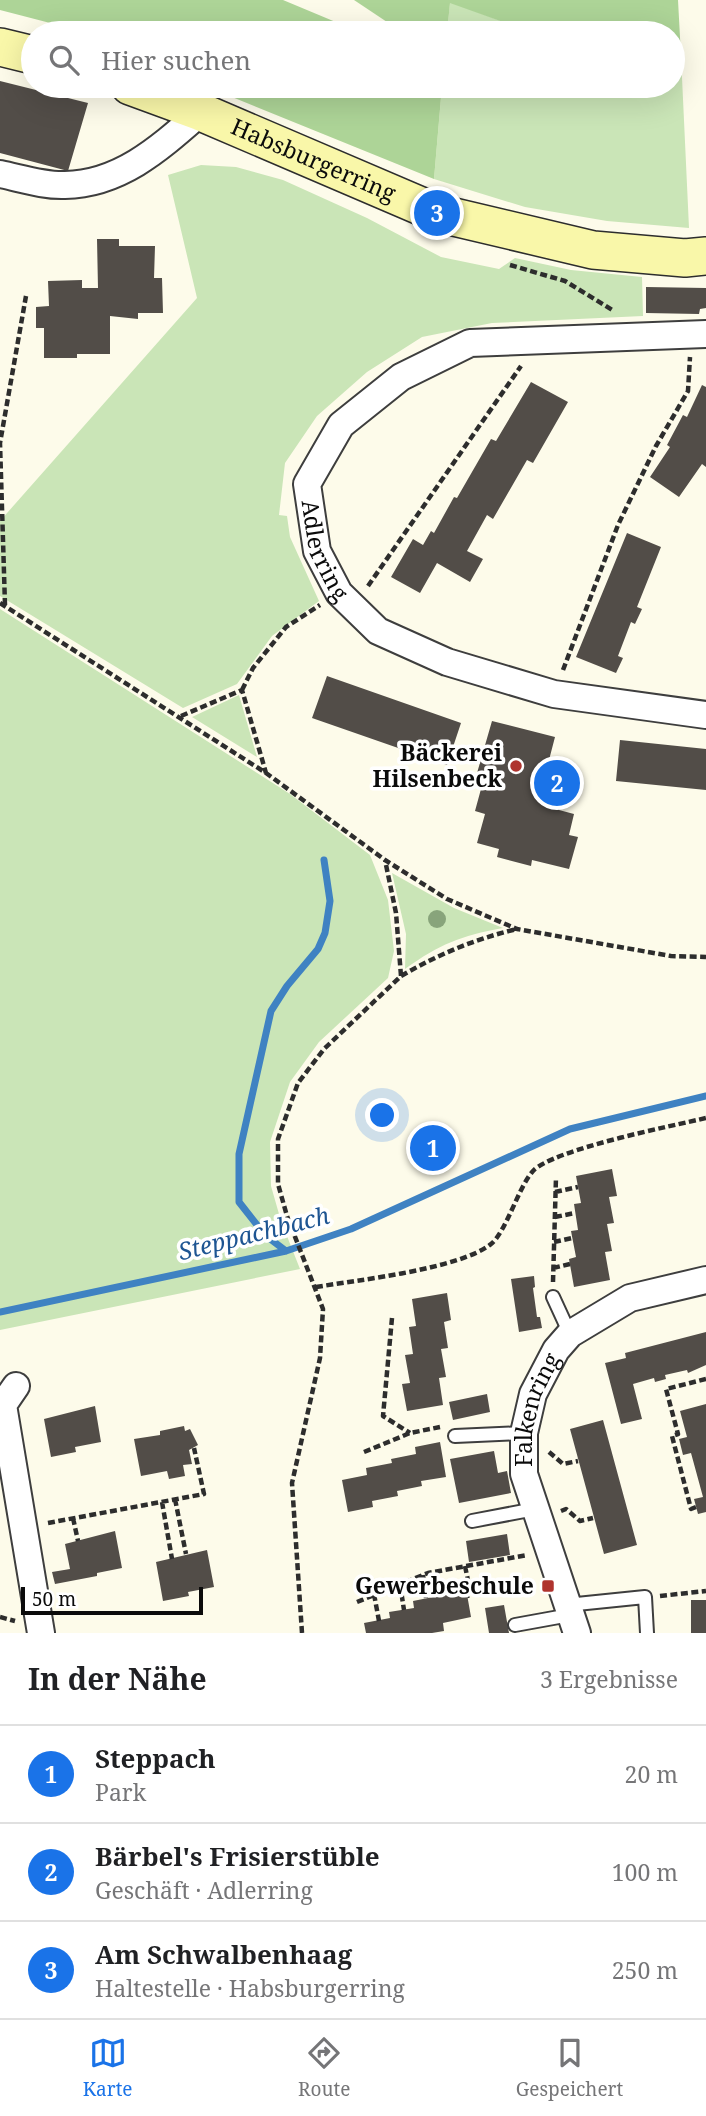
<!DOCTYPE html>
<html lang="de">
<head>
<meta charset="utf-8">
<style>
	body { margin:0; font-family:"Noto Serif",serif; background:#f6f6f6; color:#202124 }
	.scale { position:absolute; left:21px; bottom:18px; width:182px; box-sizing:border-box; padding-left:7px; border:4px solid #0b0b0b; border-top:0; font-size:19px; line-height:24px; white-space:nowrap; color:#0b0b0b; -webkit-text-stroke:5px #fff; paint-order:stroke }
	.you { position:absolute; left:383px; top:1116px; width:24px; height:24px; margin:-18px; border:5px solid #fff; border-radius:50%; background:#1a73e8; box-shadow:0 0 0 10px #1a73e833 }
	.badge { display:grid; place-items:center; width:46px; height:46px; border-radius:50%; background:#1a73e8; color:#fff; font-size:23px; font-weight:700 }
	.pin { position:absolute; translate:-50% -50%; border:4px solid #fff; box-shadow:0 2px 7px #0006 }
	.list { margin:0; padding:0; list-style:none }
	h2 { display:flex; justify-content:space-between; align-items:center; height:91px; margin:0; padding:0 28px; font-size:30px }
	h2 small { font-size:23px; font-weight:400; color:#757577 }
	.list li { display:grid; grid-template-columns:46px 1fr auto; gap:21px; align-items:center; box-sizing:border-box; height:98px; padding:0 28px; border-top:2px solid #e0e0e0 }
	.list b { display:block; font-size:26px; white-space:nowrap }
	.list p { margin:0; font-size:23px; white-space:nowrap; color:#757577 }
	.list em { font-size:23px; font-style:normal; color:#757577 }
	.icon { flex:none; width:38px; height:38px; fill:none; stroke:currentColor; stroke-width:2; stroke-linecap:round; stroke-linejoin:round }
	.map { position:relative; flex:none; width:706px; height:1633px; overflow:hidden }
	.search { position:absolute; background:#fff; box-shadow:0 7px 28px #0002; left:21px; right:21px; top:21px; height:77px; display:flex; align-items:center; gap:18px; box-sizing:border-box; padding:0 24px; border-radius:38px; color:#757577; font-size:26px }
	.sheet { height:385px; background:#fff }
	nav { display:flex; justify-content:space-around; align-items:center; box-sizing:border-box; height:98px; border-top:2px solid #e0e0e0; background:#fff; font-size:19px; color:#757577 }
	nav a { display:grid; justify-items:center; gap:4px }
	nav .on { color:#1a73e8 }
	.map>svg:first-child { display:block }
</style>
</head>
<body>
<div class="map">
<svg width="706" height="1633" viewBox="0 0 706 1633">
	<rect width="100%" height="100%" fill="#fdfbea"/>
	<path fill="#cae5b7" d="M450 2 534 33H447Z
		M673 55 681 56 689 228 607 221 525 207 434 179 442 86H673Z
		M201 165 236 167 283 180 367 218 441 257 499 269 515 258 571 270 642 277 643 316 492 323 422 337 367 372 317 416 285 463 279 515 287 516 290 537 319 601 272 636 237 684 183 708 0 596V521L197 298 168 175Z
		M0 609 290 794 370 855 388 900 394 951 388 978 319 1042 290 1082 270 1142 271 1186 281 1221 300 1269 0 1330Z
		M239 695 257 757 192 717Z
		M392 873 454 908 503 928C460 936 440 944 405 969L406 934Z"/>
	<path fill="#add497" d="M0 0H283L362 33H76L54 24 0 10Z
		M354 0H678L681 56 673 55V33H534L450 3 447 33H388L387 22Z
		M205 86H442L434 179Z"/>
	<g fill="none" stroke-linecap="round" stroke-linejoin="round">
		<path stroke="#3f82c2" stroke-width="7" d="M286 1251 265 1235 239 1202V1154L271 1011 287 986 318 949 325 933 330 901 324 860
			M0 1312 286 1251 351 1229 570 1129 706 1096"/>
	</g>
	<path fill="#524d48" d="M0 81 88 103 68 171 0 153Z
		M97 239H119V246H155L154 278H162L163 313H138V319L110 316V354H77V358H44V328H36V307L49 306 48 281 82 280V288H98Z
		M646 287 706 288V308L700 309 699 314 646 313Z
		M531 382 568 402 533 463 527 460 493 519 487 515 467 551 483 559 470 582 437 563 420 593 391 577 413 539 423 545 431 531 434 533 454 497 457 498 491 439 496 441Z
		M702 385 706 387V467L702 464 679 497 650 477 670 447 667 445 683 415 687 417Z
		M627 533 661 547 637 607 642 609 635 624 631 622 618 656 623 658 616 673 576 657Z
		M327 676 461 723 447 765 312 718Z
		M492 721 555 737 549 760 572 767 559 810 574 814 569 835 578 837 569 869 532 860 531 866 497 857 499 849 477 843 485 814 475 811 481 789 473 787Z
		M620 740 706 749V790L616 781Z
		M612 1169 617 1196 609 1197 614 1223 607 1224 612 1251 605 1252 610 1280 574 1287 569 1259 576 1257 571 1231 578 1230 574 1204 581 1203 576 1176Z
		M534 1276 535 1287 533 1288 537 1317H540L542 1328 519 1332 511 1279Z
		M447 1293 451 1320 444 1322 448 1348 441 1349 446 1377 439 1378 443 1405 407 1411 402 1384 410 1383 405 1355 413 1354 409 1327 416 1326 412 1299Z
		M706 1332V1365L688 1373 687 1370 665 1375 666 1379 655 1382 654 1378 633 1384 642 1419 621 1424 605 1363 626 1358 625 1353Z
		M487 1394 490 1412 453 1420 449 1402Z
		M706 1404V1512L698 1514 694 1499 703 1497 691 1453 683 1455 679 1439 687 1437 680 1411Z
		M95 1406 101 1442 75 1447 76 1452 51 1457 44 1419Z
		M603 1420 637 1545 604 1554 570 1429Z
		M184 1426 185 1431 190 1429 198 1445 189 1450 192 1464 183 1465 185 1476 169 1479 167 1471 141 1476 134 1439 160 1435V1431Z
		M440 1442 446 1477 421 1481 422 1486 397 1491 398 1496 372 1501 373 1507 348 1512 342 1480 367 1475 366 1468 392 1463 391 1459 416 1454 415 1447Z
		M494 1451 498 1473 507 1471 511 1493 459 1503 450 1459Z
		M115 1531 122 1568 97 1573V1576L55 1584 52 1572 70 1569 65 1544Z
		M507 1534 510 1555 469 1562 466 1541Z
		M207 1550 214 1587 188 1592 189 1596 163 1601 156 1562Z
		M465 1583 471 1617 443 1623 444 1631 432 1633H366L364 1623 390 1618 389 1612 414 1608 413 1601 438 1596 437 1588Z
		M691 1600H706V1633H691Z
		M504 1605 509 1633H489L485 1608Z"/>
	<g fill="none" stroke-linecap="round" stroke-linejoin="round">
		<defs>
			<path id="lane" d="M553 1297 570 1334
				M455 1436 524 1433
				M472 1521 535 1509
				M567 1605 645 1597 647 1633
				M515 1625 570 1615"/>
			<g id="street">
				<path d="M0 174C20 178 44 186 65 185 121 184 161 147 201 112"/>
				<path id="s1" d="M706 334 470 343 401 377 341 425 307 484 317 551 339 593 378 631 447 662 554 694 706 715"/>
				<path d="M16 1386 3 1405 41 1633"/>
				<path id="s2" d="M577 1633 524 1474V1433L533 1394 556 1350 570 1334 630 1298 706 1280"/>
			</g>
			<g id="secondary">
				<path d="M0 47 33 55"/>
				<path id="s3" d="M130 86 201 112 437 213 593 250 685 258 706 256"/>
			</g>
		</defs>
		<use href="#lane" stroke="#3e3e3e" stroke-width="16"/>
		<use href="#street" stroke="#3e3e3e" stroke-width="30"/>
		<use href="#secondary" stroke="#2d2d2d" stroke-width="40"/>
		<path stroke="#2d2d2d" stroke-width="4.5" stroke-dasharray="7 3.5" stroke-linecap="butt" d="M510 265 565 281 614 311
			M368 586 521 366
			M0 603 266 773 385 860 447 899 517 929 671 956 706 957
			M5 605 0 443 26 296
			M563 670 618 525 656 446 688 391 690 357
			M242 690 253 668 286 627 320 605
			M181 716 242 690 266 773
			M401 976C439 954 475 939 517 929
			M555 1192 578 1187
			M555 1217 575 1213
			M554 1242 572 1238
			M553 1268 570 1264
			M553 1282 556 1177
			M316 1287C358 1280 460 1269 491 1244 506 1232 519 1186 533 1171 554 1149 672 1126 706 1118
			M392 1318 383 1416 410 1433
			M364 1452 410 1433 440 1427
			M549 1452 563 1464 578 1461
			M175 1499 186 1554
			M162 1502 172 1559
			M696 1507 691 1509 672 1436 678 1434 666 1389 706 1379
			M561 1511 566 1509 580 1521 593 1518
			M73 1518 78 1541
			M48 1523 204 1494 194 1448
			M465 1566 471 1595 467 1596
			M423 1575 426 1598
			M400 1584 404 1610
			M374 1594 379 1621
			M660 1596 706 1591
			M357 1602 428 1573 527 1555
			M0 1617 15 1621
			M302 1633 292 1483 320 1358 323 1309 287 1216 278 1184V1139L298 1083 324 1049 401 976 396 913 385 860"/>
		<use href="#lane" stroke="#fff" stroke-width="12"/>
		<use href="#street" stroke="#fff" stroke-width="26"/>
		<use href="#secondary" stroke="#f9f7a9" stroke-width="37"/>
	</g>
	<circle fill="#88a47b" cx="437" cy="919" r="9"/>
	<g fill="#af332e" stroke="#fff" stroke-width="2.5">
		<circle cx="516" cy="766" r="7"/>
		<rect x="541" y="1579" width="14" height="14" rx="3.5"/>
	</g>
	<g text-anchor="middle" stroke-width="7" stroke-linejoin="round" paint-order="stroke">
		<g font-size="23" fill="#0b0b0b" stroke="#fff">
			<text dy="8" stroke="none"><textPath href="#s3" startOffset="198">Habsburgerring</textPath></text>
			<text dy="8" stroke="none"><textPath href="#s1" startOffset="527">Adlerring</textPath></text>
			<text dy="8" stroke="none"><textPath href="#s2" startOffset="234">Falkenring</textPath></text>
		</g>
		<g font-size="23" font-weight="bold" fill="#0b0b0b" stroke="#fff" text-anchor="end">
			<text x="502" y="761">Bäckerei<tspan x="502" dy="26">Hilsenbeck</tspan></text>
			<text x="534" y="1594">Gewerbeschule</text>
		</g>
		<g font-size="24" font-style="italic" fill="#1e5592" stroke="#fff">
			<text transform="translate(254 1234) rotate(-14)" y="8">Steppachbach</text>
		</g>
	</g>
</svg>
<div class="scale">50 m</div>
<div class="you"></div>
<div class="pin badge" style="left:433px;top:1148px">1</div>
<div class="pin badge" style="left:557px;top:783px">2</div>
<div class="pin badge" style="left:437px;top:213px">3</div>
<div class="search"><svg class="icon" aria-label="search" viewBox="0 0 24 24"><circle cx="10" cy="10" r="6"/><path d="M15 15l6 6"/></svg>Hier suchen</div>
</div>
<section class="sheet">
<h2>In der Nähe<small>3 Ergebnisse</small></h2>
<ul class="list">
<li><span class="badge">1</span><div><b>Steppach</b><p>Park</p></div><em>20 m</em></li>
<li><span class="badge">2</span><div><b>Bärbel's Frisierstüble</b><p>Geschäft · Adlerring</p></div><em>100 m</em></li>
<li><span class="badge">3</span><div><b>Am Schwalbenhaag</b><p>Haltestelle · Habsburgerring</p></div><em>250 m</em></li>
</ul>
</section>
<nav>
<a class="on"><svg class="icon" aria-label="map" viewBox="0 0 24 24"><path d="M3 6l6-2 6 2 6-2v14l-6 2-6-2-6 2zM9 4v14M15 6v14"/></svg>Karte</a>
<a><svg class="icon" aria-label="directions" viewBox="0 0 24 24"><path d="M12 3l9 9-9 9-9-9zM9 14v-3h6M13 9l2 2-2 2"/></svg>Route</a>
<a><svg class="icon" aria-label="saved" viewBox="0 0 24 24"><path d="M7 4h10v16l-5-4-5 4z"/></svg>Gespeichert</a>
</nav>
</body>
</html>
